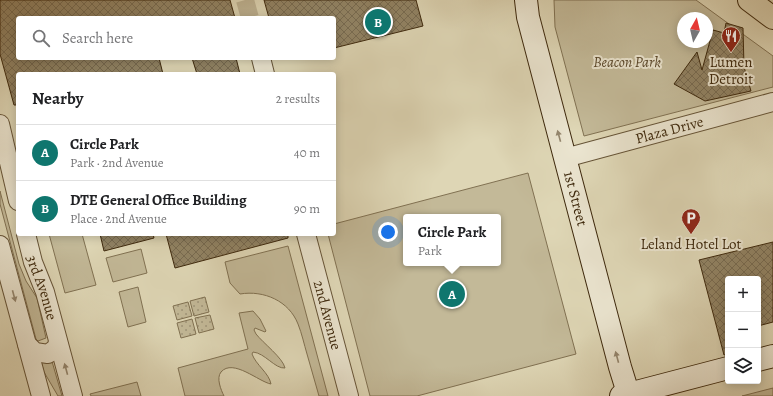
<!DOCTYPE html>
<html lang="en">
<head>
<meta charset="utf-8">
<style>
	body { margin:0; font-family:Alegreya,serif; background:#f2f2f2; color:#202124 }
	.controls { position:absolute; right:12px; bottom:12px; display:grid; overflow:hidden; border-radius:4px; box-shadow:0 2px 10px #0003 }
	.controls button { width:36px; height:36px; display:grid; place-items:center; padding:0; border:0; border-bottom:1px solid #e0e0e0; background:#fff; color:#202124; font:20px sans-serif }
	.compass { position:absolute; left:677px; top:12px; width:36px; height:36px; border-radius:50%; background:#fff; box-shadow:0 2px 10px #0003; rotate:8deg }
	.you { position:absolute; left:388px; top:232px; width:14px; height:14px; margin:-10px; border:3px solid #fff; border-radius:50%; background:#1a73e8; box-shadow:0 0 0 6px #1a73e833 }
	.badge { display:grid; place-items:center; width:26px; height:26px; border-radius:50%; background:#0f766e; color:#fff; font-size:13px; font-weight:700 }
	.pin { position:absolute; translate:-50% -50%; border:2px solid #fff; box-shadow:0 1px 4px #0006 }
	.popup { position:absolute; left:403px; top:214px; width:98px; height:52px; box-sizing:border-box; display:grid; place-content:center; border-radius:4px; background:#fff; filter:drop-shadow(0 1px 3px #0005); font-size:13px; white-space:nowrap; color:#757577 }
	.popup b { font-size:15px; color:#202124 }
	.popup::after { content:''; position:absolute; left:50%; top:100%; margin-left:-8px; border:8px solid transparent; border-top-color:#fff }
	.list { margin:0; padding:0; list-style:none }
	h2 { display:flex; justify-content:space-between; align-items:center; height:52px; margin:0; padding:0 16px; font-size:17px }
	h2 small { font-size:13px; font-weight:400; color:#757577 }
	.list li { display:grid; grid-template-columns:26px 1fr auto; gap:12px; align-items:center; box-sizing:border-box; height:56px; padding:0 16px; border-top:1px solid #e0e0e0 }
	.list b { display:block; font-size:15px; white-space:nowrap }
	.list p { margin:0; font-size:13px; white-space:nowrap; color:#757577 }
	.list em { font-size:13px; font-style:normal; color:#757577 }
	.icon { flex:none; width:22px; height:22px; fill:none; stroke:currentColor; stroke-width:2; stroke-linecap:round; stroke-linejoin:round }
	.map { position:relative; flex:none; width:773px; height:396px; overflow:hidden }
	.search { position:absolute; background:#fff; box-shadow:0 2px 10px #0003; left:16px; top:16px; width:320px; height:44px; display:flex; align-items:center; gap:10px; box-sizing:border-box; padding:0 14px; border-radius:4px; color:#757577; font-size:15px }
	.panel { position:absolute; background:#fff; box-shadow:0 2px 10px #0003; left:16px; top:72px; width:320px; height:164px; border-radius:4px }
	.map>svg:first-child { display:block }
</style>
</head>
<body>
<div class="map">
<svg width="773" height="396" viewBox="0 0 773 396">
	<defs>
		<pattern id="garden-dots" width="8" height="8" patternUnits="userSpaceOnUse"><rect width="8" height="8" fill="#c3b998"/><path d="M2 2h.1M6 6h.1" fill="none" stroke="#a0967a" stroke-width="1.8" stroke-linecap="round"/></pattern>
		<pattern id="building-cross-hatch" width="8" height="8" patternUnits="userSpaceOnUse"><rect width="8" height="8" fill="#918364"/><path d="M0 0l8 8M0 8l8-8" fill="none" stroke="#786b51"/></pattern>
	</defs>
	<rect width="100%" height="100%" fill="#ded6b5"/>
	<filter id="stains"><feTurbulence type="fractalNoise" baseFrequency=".005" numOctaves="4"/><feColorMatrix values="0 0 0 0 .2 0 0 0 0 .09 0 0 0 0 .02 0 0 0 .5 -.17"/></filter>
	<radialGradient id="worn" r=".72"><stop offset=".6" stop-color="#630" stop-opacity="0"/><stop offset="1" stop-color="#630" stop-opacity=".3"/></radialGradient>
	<path fill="#c3b998" stroke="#807152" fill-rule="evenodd" d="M554 0H696L773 56V87L584 136 555 27ZM683 18H707V42H683Z
		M528 173 576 354 417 396H370L328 234H334V224ZM406 217H498V263H406Z
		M0 191 19 264 26 281 37 298 46 338 38 341 36 339 0 204Z
		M49 234H82L96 285 65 293Z
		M288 246 328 396H319C315 382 311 368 307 354 304 344 302 334 298 324 289 301 264 290 240 294L230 283 225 262Z
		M141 249 147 273 113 282 106 258Z
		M138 287 146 322 128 327 119 292Z
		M253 311 260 319 266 331 265 332 255 328 254 330 256 334C263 343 283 358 285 368 275 369 265 353 253 352L252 354C256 365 269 373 271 384 259 382 233 358 221 372 216 378 221 390 224 396H185L178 368 248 349 239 313Z
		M51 358 62 396H58L44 372 41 361Z
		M137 382 141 396H91L90 394Z
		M773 388V396H742Z"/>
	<path fill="url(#garden-dots)" stroke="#807152" d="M205 297 209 312 194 316 190 301Z
		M188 302 192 316 177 320 173 306Z
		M210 315 214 329 199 333 195 318Z
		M192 319 196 334 181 338 177 323Z"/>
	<path fill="url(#building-cross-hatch)" stroke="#3e290d" d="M0 0H230L235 18H18V58H159L163 74H18V105H14L0 54Z
		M264 0H416L423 26 334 48V18H269Z
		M726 23 743 28 744 67 751 91 705 101 674 84 697 52 702 70 713 30 724 33Z
		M192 58H236L240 74H197Z
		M100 234H153L154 238 104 251Z
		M166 234H288V238L175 268Z
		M773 242V322L758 326V279H728V354L724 355 699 260Z"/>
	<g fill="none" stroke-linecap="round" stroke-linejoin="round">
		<path stroke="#beb393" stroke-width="18" stroke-dasharray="18 9" stroke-linecap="butt" d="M245 0 250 18"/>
		<defs>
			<g id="street">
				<path d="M261 58 265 74"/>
				<path d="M0 124 18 201"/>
				<path id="s1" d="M565 158 773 102"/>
				<path id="s2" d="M26 234 33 262 45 292 73 396"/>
				<path id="s3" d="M306 234 349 396"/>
				<path d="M0 245 41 396"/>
				<path d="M27 344 35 352 48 354 56 348 58 342"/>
			</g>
			<g id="secondary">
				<path id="s4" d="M526 0 528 17 620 367 629 396"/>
				<path d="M758 360 773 356"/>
				<path d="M621 396 728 368"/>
			</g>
			<path id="primary" d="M749 0 773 18"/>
		</defs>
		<use href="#street" stroke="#665437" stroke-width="20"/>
		<use href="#secondary" stroke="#3e290d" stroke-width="24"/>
		<use href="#primary" stroke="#3e290d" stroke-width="24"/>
		<use href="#street" stroke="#eae4cf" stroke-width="18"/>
		<use href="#secondary" stroke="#eae4cf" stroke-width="22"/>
		<use href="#primary" stroke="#ded6b5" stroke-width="22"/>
	</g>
	<defs><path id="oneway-solid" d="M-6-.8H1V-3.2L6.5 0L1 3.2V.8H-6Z"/></defs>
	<g fill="#94866e">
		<use href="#oneway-solid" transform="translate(559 136) rotate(-105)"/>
		<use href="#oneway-solid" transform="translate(14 296) rotate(75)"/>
		<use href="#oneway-solid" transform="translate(617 357) rotate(-105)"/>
		<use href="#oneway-solid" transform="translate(66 369) rotate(-105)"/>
	</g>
	<defs>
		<symbol id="restaurant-pin" viewBox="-11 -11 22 30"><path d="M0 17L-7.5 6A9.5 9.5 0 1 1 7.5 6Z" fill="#8f2418" stroke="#eae4cf"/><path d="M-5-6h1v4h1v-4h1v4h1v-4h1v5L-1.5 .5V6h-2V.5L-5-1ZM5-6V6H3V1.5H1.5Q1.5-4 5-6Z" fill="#fff"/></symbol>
		<symbol id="parking-pin" viewBox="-11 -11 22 30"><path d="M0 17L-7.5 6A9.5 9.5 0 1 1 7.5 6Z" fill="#8f2418" stroke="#eae4cf"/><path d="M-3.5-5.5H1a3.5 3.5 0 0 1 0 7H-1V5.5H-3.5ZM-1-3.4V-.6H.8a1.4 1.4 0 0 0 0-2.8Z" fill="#fff"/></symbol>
	</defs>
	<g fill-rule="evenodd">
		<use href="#restaurant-pin" x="720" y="25" width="22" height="30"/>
		<use href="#parking-pin" x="680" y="207" width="22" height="30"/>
	</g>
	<g text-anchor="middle" stroke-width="4" stroke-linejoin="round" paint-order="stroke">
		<g font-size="15" font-style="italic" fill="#594629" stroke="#eae4cf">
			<text x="627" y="67">Beacon Park</text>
		</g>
		<g font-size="15" fill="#3e290d" stroke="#eae4cf">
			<text x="731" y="67">Lumen<tspan x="731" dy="17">Detroit</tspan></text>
			<text x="691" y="249">Leland Hotel Lot</text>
		</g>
		<g font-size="15" fill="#3e290d" stroke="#eae4cf">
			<text dy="5" stroke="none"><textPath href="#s1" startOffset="108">Plaza Drive</textPath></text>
			<text dy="5" stroke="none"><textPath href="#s4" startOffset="205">1st Street</textPath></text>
			<text dy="5" stroke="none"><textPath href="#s2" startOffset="56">3rd Avenue</textPath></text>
			<text dy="5" stroke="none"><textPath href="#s3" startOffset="84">2nd Avenue</textPath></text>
		</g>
	</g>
	<rect width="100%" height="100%" filter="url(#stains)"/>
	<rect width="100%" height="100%" fill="url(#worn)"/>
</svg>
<div class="controls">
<button>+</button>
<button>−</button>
<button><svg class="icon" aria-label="layers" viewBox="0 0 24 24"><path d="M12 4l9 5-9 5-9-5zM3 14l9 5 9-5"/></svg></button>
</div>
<svg class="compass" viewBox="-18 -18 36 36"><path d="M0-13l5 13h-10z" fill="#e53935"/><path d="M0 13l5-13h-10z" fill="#757577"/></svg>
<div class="you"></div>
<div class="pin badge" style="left:452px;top:294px">A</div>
<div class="popup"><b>Circle Park</b>Park</div>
<div class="pin badge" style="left:378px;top:22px">B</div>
<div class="search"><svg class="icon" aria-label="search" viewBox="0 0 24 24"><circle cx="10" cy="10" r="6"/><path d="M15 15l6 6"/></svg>Search here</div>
<section class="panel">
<h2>Nearby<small>2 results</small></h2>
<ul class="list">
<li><span class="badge">A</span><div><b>Circle Park</b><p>Park · 2nd Avenue</p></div><em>40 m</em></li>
<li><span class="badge">B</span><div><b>DTE General Office Building</b><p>Place · 2nd Avenue</p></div><em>90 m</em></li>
</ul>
</section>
</div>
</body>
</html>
